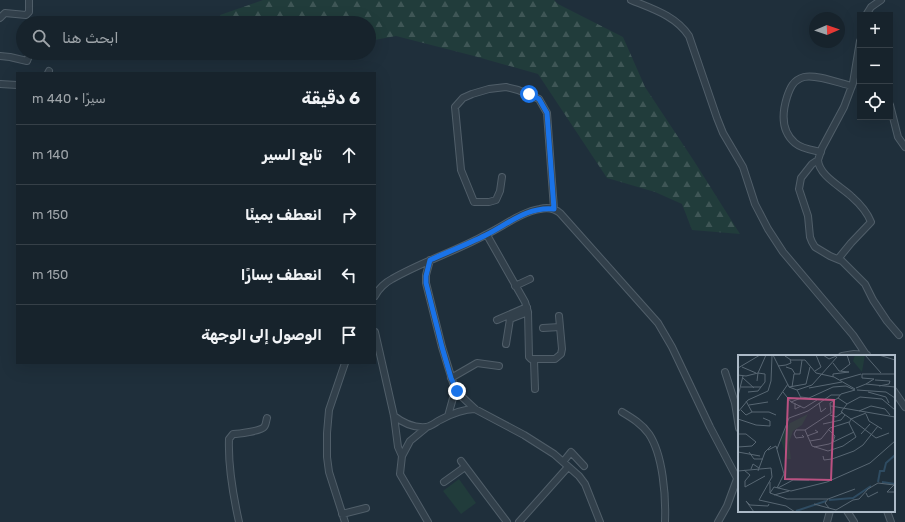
<!DOCTYPE html>
<html lang="ar">
<head>
<meta charset="utf-8">
<style>
	body { margin:0; font-family:Rubik,"Noto Sans Arabic",sans-serif; background:#242f38; color:#f1f3f6; direction:rtl }
	.controls { position:absolute; right:12px; top:12px; display:grid; overflow:hidden; border-radius:0px; box-shadow:0 4px 16px #0002 }
	.controls button { width:36px; height:36px; display:grid; place-items:center; padding:0; border:0; border-bottom:1px solid #364048; background:#17232c; color:#f1f3f6; font:20px sans-serif }
	.compass { position:absolute; left:809px; top:12px; width:36px; height:36px; border-radius:50%; background:#17232c; box-shadow:0 4px 16px #0002; rotate:88deg }
	.stop { position:absolute; width:12px; height:12px; margin:-9px; border:3px solid #1a73e8; border-radius:50%; background:#fff }
	.stop.end { background:#1a73e8; border-color:#fff; box-shadow:0 1px 4px #0008 }
	.list { margin:0; padding:0; list-style:none }
	h2 { display:flex; justify-content:space-between; align-items:center; height:52px; margin:0; padding:0 16px; font-size:17px }
	h2 small { font-size:13px; font-weight:400; color:#9ea4a9 }
	.list li { display:grid; grid-template-columns:26px 1fr auto; gap:12px; align-items:center; box-sizing:border-box; height:60px; padding:0 16px; border-top:1px solid #364048 }
	.list b { display:block; font-size:15px; white-space:nowrap }
	.list em { font-size:13px; font-style:normal; color:#9ea4a9 }
	.icon { flex:none; width:22px; height:22px; fill:none; stroke:currentColor; stroke-width:2; stroke-linecap:round; stroke-linejoin:round }
	.map { position:relative; flex:none; width:905px; height:522px; overflow:hidden; direction:ltr }
	.search { position:absolute; background:#17232c; box-shadow:0 4px 16px #0002; left:16px; top:16px; width:360px; height:44px; display:flex; align-items:center; gap:10px; box-sizing:border-box; padding:0 14px; border-radius:22px; color:#9ea4a9; font-size:15px }
	.panel { position:absolute; background:#17232c; box-shadow:0 4px 16px #0002; left:16px; top:72px; width:360px; height:292px; border-radius:0px; direction:rtl }
	.map>svg:first-child { display:block }
</style>
</head>
<body>
<div class="map">
<svg width="905" height="522" viewBox="0 0 905 522">
	<defs>
		<pattern id="forest-firs" width="22" height="20" patternUnits="userSpaceOnUse"><rect width="22" height="20" fill="#213c3b"/><path d="M5 1l3.5 6h-7zM16 11l3.5 6h-7z" fill="#3f5656"/></pattern>
	</defs>
	<rect width="100%" height="100%" fill="#1f2f3b"/>
	<path fill="url(#forest-firs)" d="M263 0H554L558 4 623 37 645 87 694 161 740 234 692 230 682 204 655 192 607 178 538 74 474 56 396 36 369 41V23H222L220 15Z
		M226 53H310L275 60 227 58Z"/>
	<path fill="#213c3b" d="M459 479 476 503 461 514 443 491Z"/>
	<g fill="none" stroke-linecap="round" stroke-linejoin="round">
		<defs>
			<path id="minor" d="M631 0C653 9 676 16 689 36L717 118 723 133 743 167 755 204 768 229 783 252 853 335 867 356
				M866 15 871 7 881 0
				M0 18 5 13 26 15 29 12V0
				M860 41 853 83 844 107 822 148 818 160 812 164 801 178 799 189 808 216 810 237 812 242 815 247 830 256 842 261 865 284 873 300 887 321 899 335
				M0 56 10 57 27 61 30 53
				M48 73 49 71
				M0 84 17 85
				M890 105 898 137 905 147
				M821 152C812 150 802 149 795 143 781 131 782 113 787 97 790 88 793 80 804 77 816 74 839 83 852 86
				M818 160C819 176 842 187 852 197 860 204 867 212 871 222L851 243 838 259
				M502 177 500 191 496 200 489 202H474L461 170 455 107 463 98 472 94 489 89 506 87 518 90 539 99 547 113 554 209
				M487 235 525 302 528 312 529 357 531 359H555L561 354 562 349 559 316
				M430 260 426 275V283L442 347 454 386 459 394 475 409 524 435 554 454 579 476 585 484 600 522
				M515 286 530 279
				M375 296C378 289 386 282 392 279 423 261 457 251 487 234 504 226 521 212 540 209 548 207 554 208 560 213L658 323 672 347 710 427 739 482
				M497 320 527 307
				M543 328 560 327
				M375 332 394 416 398 447 402 456 400 474 428 522
				M506 344 510 319 528 312
				M842 356 854 354 867 355
				M534 360 535 389
				M725 372 735 403 739 428
				M451 378 477 363 499 366
				M894 391 905 407
				M622 412C632 418 642 424 649 434 663 455 666 496 665 522
				M394 416C403 423 415 428 426 427 430 427 436 422 440 420 451 414 462 409 475 409
				M448 416 453 398 457 391
				M402 456 410 441 427 427
				M461 461 507 522
				M563 462 571 452 584 466
				M444 482 465 467
				M847 511 854 522
				M887 511 891 522
				M342 514 366 508
				M239 522C233 495 228 466 229 439L233 434C238 434 261 431 264 427 266 425 266 421 267 418
				M345 522 329 472 327 457V433L329 410 345 363
				M519 522 568 467
				M718 522 727 506 737 479
				M827 522 830 511"/>
		</defs>
		<use href="#minor" stroke="#505e69" stroke-width="8"/>
		<use href="#minor" stroke="#32404b" stroke-width="6"/>
	</g>
	<g fill="none" stroke-linecap="round" stroke-linejoin="round">
		<path stroke="#1a73e8" stroke-width="5" d="M457 391 451 378 442 347 426 283V276L430 260C448 252 468 244 486 235 508 224 528 206 554 209L547 113 539 99 529 94"/>
	</g>
	<g transform="translate(738 355)">
		<rect width="157" height="157" fill="#1f2f3b"/>
		<path d="M117 0H127L124 17 115 6ZM70 59 64 70 55 76 51 88 53 104H49L43 85 45 78 52 68Z" fill="#213c3b"/>
		<path fill="none" stroke="#2f4c62" stroke-width="2" d="M140 127 142 116H146L148 108 157 100M144 127 157 129M91 145 115 143 133 131M58 156 88 146"/>
		<path fill="none" stroke="#586773" stroke-width="1" d="M35 0 51 32 59 35 74 30 99 2M48 0H61M85 0 91 4 101 0M127 0 143 18M141 0 157 5M47 1 53 5H67L78 18 96 22 117 34M40 11 48 10 53 8 52 4M4 12 18 18M48 12 54 14 57 19M0 13 22 0M77 16 83 12 78 0M103 16 112 9 109 0M0 20 8 21 20 18 28 0M95 22V19L111 17 101 16 95 8M5 23 16 33M102 25 123 19M137 25 152 26 151 29 141 31M128 29 136 24 124 23V19H157M3 32H23L27 27V19L20 18 19 26M51 32 68 29 72 12M54 32 56 19H62L64 5M71 33 104 27M118 33 128 29 157 32M117 35 103 39 100 43 109 49 122 42 144 44 157 55M119 35 148 37 157 43M10 37 20 36 23 32M45 37 53 47 63 43 59 35M130 37 148 42 151 48M0 41 5 21M63 42 71 43 95 32 108 31 117 35M100 43 92 48 93 58 67 75 74 91 90 96 105 91 118 82 111 68 113 64 103 57 109 49M39 45 50 29M8 46 14 57M53 47 66 53 79 45M57 48V54L63 51M81 48 83 57 88 53M11 50 30 47M93 51 157 62M3 55 8 60 14 57H31L38 60M121 56 133 51 147 54 152 60M0 57 10 45 30 36 33 26 34 1M128 58 113 64 138 83 151 78M128 59 131 66 144 74M92 60 98 62 105 57M0 64 18 70 32 71V66L25 63M85 69 103 65 107 60M90 74 97 81 95 87M0 79H8L18 87 14 91 0 92M123 79 132 69M64 80 66 82 58 83 56 79 58 75H67M69 81 80 77 77 75M72 86 83 84 92 73 111 67M76 92 91 89 116 77M39 94 51 63 70 56 93 40H102M30 95 38 91 46 119 39 133M0 97 22 101M11 97 16 104H25M85 101 86 105 94 104 116 96 125 90 140 71M13 114 15 109 21 113M6 115 12 120 7 126V132L27 121M0 116 33 113 34 122 21 145 48 151 57 157M20 116 27 97 33 91M32 127V138L36 132 53 136 89 127 132 108 157 86M40 133 55 125H71M32 138 49 144H90L87 148 91 153M128 138 130 142 140 137M36 140 51 136M90 144 117 134M76 149 98 155 115 145 121 144 130 134 140 128 156 130 149 137H156M16 157 8 146 12 150 30 151 31 149"/>
		<path fill="#bb5181" fill-opacity="0.15" stroke="#bb5181" stroke-width="2" d="M50 43 96 45 93 125 47 124Z"/>
		<rect width="157" height="157" fill="none" stroke="#adbbc8" stroke-width="2"/>
	</g>
</svg>
<div class="controls">
<button>+</button>
<button>−</button>
<button><svg class="icon" aria-label="locate" viewBox="0 0 24 24"><circle cx="12" cy="12" r="6"/><path d="M12 2v4M12 18v4M2 12h4M18 12h4"/></svg></button>
</div>
<svg class="compass" viewBox="-18 -18 36 36"><path d="M0-13l5 13h-10z" fill="#e53935"/><path d="M0 13l5-13h-10z" fill="#9ea4a9"/></svg>
<div class="stop" style="left:529px;top:94px"></div>
<div class="stop end" style="left:457px;top:391px"></div>
<div class="search"><svg class="icon" aria-label="search" viewBox="0 0 24 24"><circle cx="10" cy="10" r="6"/><path d="M15 15l6 6"/></svg>ابحث هنا</div>
<section class="panel">
<h2>6 دقيقة<small>سيرًا · 440 m</small></h2>
<ul class="list">
<li><svg class="icon" aria-label="ahead" viewBox="0 0 24 24"><path d="M12 20V5M6 11l6-6 6 6"/></svg><div><b>تابع السير</b></div><em>140 m</em></li>
<li><svg class="icon" aria-label="right" viewBox="0 0 24 24"><path d="M7 20v-9h11M14 6l5 5-5 5"/></svg><div><b>انعطف يمينًا</b></div><em>150 m</em></li>
<li><svg class="icon" aria-label="left" viewBox="0 0 24 24"><path d="M17 20v-9H6M10 6l-5 5 5 5"/></svg><div><b>انعطف يسارًا</b></div><em>150 m</em></li>
<li><svg class="icon" aria-label="arrive" viewBox="0 0 24 24"><path d="M6 21V4h12l-3 4 3 4H6"/></svg><div><b>الوصول إلى الوجهة</b></div></li>
</ul>
</section>
</div>
</body>
</html>
